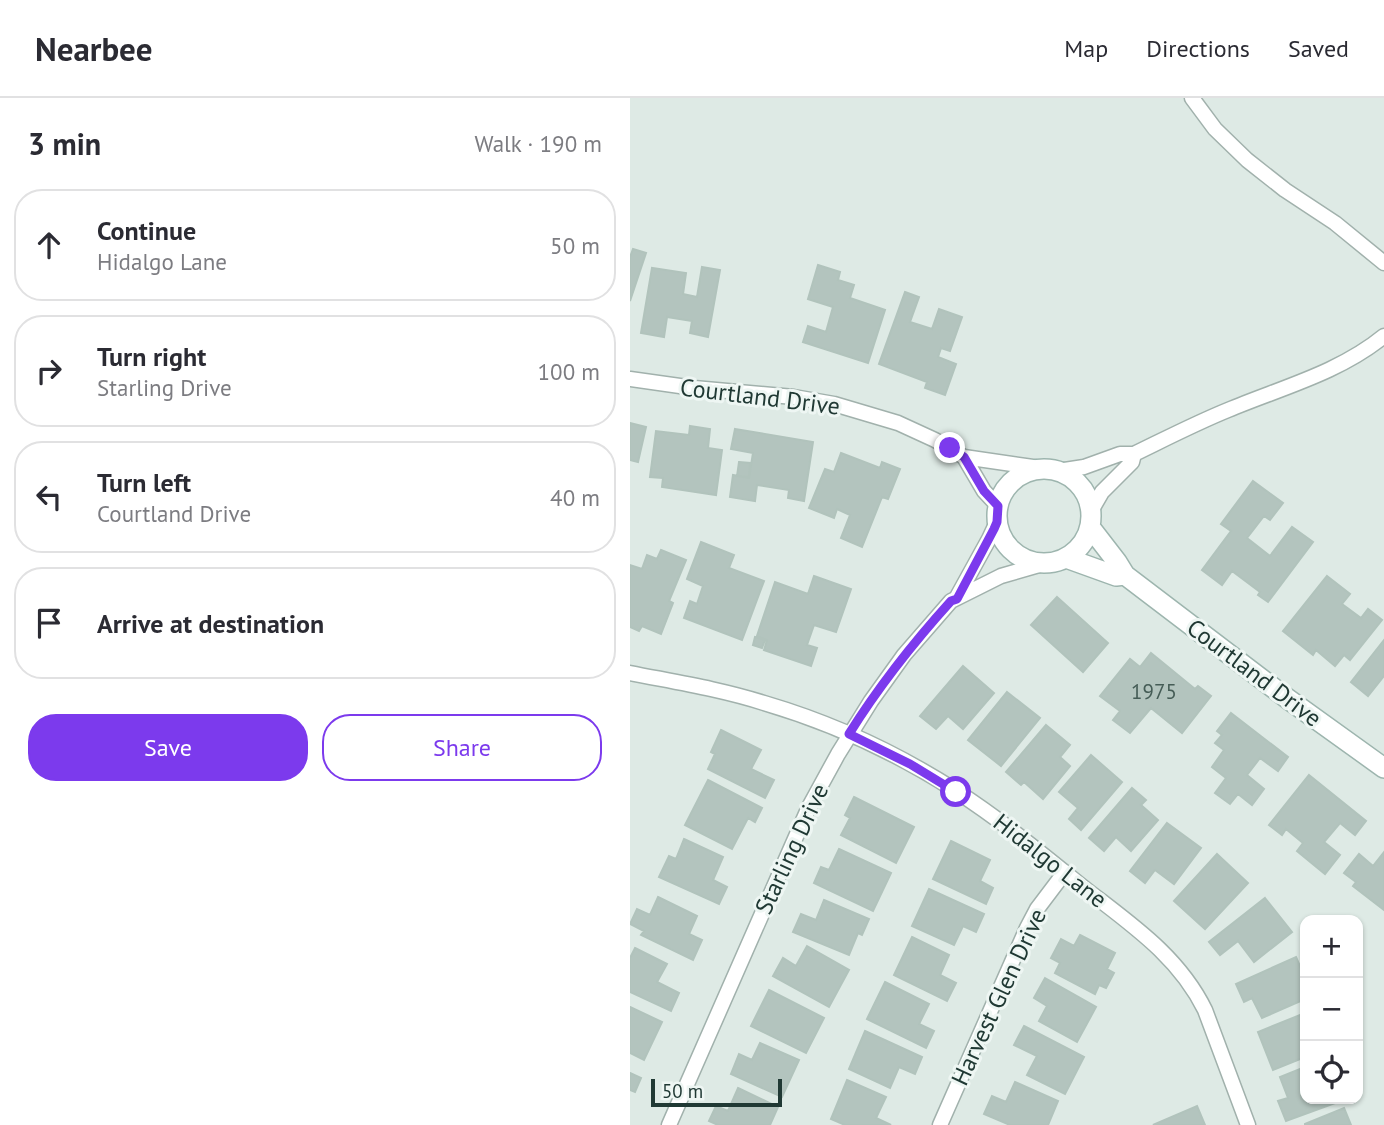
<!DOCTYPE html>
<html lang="en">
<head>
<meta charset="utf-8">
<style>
	body { margin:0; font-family:"PT Sans",sans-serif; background:#f7f7f7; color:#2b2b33 }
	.controls { position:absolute; right:21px; bottom:21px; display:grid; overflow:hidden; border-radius:14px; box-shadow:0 2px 5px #0004 }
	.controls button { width:63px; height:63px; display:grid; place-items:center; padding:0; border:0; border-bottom:2px solid #e1e1e2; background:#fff; color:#2b2b33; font:35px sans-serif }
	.scale { position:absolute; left:21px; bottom:18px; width:131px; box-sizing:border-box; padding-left:7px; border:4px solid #203934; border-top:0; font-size:19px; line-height:24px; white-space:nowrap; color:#203934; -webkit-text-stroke:5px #eef6f3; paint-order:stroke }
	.stop { position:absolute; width:21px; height:21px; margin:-16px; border:5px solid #7c3aed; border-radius:50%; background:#fff }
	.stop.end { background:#7c3aed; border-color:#fff; box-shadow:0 2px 7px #0008 }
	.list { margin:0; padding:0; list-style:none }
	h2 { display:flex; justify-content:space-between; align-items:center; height:91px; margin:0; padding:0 28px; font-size:30px }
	h2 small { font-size:23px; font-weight:400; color:#7c7c81 }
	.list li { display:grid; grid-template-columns:46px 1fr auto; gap:21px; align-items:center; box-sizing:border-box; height:112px; margin:0 14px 14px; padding:0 14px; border:2px solid #e1e1e2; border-radius:28px }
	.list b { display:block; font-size:26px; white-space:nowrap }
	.list p { margin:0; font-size:23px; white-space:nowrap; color:#7c7c81 }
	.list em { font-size:23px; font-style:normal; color:#7c7c81 }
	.actions { display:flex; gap:14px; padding:21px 28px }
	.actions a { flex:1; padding:16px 0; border:2px solid #7c3aed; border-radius:28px; text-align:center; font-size:24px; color:#7c3aed }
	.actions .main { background:#7c3aed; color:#fff }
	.icon { flex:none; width:38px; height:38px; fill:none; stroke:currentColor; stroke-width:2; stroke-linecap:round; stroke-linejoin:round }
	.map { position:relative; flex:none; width:754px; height:1027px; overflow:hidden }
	header { display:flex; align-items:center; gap:42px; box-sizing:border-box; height:98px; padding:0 35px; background:#fff; border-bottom:2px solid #e1e1e2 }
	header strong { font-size:33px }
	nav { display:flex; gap:38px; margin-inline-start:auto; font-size:24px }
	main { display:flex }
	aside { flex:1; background:#fff }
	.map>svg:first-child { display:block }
</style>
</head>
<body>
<header>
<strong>Nearbee</strong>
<nav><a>Map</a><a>Directions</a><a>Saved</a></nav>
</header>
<main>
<aside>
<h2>3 min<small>Walk · 190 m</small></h2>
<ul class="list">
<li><svg class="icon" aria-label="ahead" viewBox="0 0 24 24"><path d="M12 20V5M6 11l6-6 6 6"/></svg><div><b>Continue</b><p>Hidalgo Lane</p></div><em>50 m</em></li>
<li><svg class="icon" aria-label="right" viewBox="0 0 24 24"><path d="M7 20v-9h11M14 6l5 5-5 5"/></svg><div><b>Turn right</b><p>Starling Drive</p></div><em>100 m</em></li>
<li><svg class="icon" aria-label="left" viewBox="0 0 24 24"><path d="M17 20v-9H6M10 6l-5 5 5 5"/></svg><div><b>Turn left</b><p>Courtland Drive</p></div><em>40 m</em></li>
<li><svg class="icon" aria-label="arrive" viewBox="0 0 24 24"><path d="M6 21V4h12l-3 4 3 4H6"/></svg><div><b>Arrive at destination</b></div></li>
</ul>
<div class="actions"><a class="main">Save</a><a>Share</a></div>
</aside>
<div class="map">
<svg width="754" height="1027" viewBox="0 0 754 1027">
	<rect width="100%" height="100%" fill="#deeae5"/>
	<path fill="#b3c4be" stroke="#b1c3bc" stroke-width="2" d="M3 151 16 155 0 203V159Z
		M188 167 210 174 208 182 224 187 220 200 255 212 238 265 173 244 178 228 196 234 203 209 178 201Z
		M72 169 90 172 78 239 60 235 62 223 37 219 34 239 11 235 22 170 56 175 53 196 67 199Z
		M275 194 289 199 280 224 302 231 309 211 332 219 320 253 311 250 308 259 326 266 315 297 295 290 297 284 249 266Z
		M0 325 16 329 8 364 0 362Z
		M60 328 80 331 78 350 92 352 86 397 32 389 33 380 20 379 26 333 59 337Z
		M105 331 183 344 174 403 158 400 159 392 127 387 125 403 100 399 103 377 119 380 123 355 101 351Z
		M211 355 250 370 252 364 270 371 258 401 252 399 232 449 211 440 220 417 207 411 204 420 179 410 195 371 204 374Z
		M109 364 120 365 119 379 107 378Z
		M623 383 653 405 640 422 634 418 617 440 640 458 662 429 683 444 638 504 628 497 630 494 602 473 592 487 572 472 601 433 591 426Z
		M71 444 104 457 99 470 134 483 112 542 54 520 60 503 67 506 73 488 57 481Z
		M31 452 56 462 39 503 43 505 31 536 12 528 9 533 0 529V467L12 471 17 457 27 461Z
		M184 478 221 491 206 534 184 527 177 547 187 550 181 568 134 552 137 542 127 538 145 484 178 496Z
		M697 478 720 496 712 506 731 520 738 511 752 522 720 562 714 557 705 568 686 552 683 557 653 533Z
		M427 499 478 545 453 574 401 527Z
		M125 539 135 542 132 550 123 547Z
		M754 542V578L738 598 721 584Z
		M521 555 565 591 568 588 581 598 552 635 521 610 500 635 483 622 490 613 470 598 500 561 510 569Z
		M333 568 364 595 333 631 318 618 306 631 290 618Z
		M377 594 410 620 371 668 338 642Z
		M601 615 658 659 648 673 630 660 617 677 634 691 622 707 608 696 600 706 585 695 596 680 582 669 594 652 585 645 592 637 587 633Z
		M416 627 440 647 430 659 440 668 413 701 394 684 391 687 376 674Z
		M91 632 131 652 121 671 144 682 135 700 78 671 85 656 81 654Z
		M461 657 492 684 451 732 439 721 448 710 429 694Z
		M679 677 736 723 725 737 710 725 694 744 710 757 695 776 667 753 673 745 656 731 652 737 639 727Z
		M78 682 132 710 125 724 118 720 102 751 55 727Z
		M502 690 516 702 511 707 528 722 501 753 486 739 474 753 459 740Z
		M224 699 284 729 266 765 211 737 220 720 215 717Z
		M537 725 571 750 544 786 525 772 515 785 500 773Z
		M54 741 93 759 83 782 97 789 89 806 29 779 39 758 46 761Z
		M321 743 360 762 350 783 363 790 356 806 303 781Z
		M209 751 261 775 243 813 184 785 191 769 199 772Z
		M754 754V812L723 788 726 784 714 775 729 756 743 768Z
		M587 756 618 785 575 831 544 803Z
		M299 791 354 816 346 834 333 828 324 847 282 828Z
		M28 799 67 818 59 836 72 842 63 862 11 837 14 833 0 826 7 811 20 817Z
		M635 800 662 834 624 864 608 843 590 857 579 844Z
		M194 802 239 821 232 837 228 835 219 857 163 834 171 816 186 822Z
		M450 837 485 855 477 871 484 875 476 890 469 887 465 896 425 875 430 865 421 860 431 841 444 848Z
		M282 839 319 857 310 877 326 885 317 903 264 877Z
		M177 848 219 872 199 909 143 878 153 860 166 868Z
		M5 850 37 866 27 884 49 895 41 913 0 894V860Z
		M666 859 675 880V901L632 920 622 900 614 904 606 886Z
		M415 880 466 909 447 944 409 923 417 908 404 900Z
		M255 884 299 906 289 926 304 933 296 950 237 921Z
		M139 892 194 920 176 955 121 928Z
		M0 909 32 924 14 962 0 955Z
		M675 915V959L643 972 628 934Z
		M394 928 454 959 435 996 397 977 407 958 384 947Z
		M235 933 292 959 285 976 269 969 260 990 219 971Z
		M130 945 169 962 152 999 101 976 109 956 122 962Z
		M675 969V1001H716L656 1023 648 1003 658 1000 650 979Z
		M0 975 11 980 5 994 0 992Z
		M217 982 256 999 246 1020 261 1027H215L201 1021Z
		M385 984 428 1003 418 1027H380L354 1016 362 998 376 1004Z
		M108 990 148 1009 140 1027H88L79 1023 86 1008 98 1013Z
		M567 1008 575 1027H523Z
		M714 1010 721 1027H675V1026Z"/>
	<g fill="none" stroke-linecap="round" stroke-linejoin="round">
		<defs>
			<path id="street" d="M562 0 585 31 617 62 655 92 705 125 754 165
				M0 281 64 290 164 299 204 306 268 325 305 342 334 359 417 371
				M334 359 354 393 368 408
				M428 373 454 369 490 356H504C535 341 566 325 598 312 650 290 709 275 754 238
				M461 413 472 394 502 364 504 356
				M327 499 359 441 367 424
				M0 575C45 584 90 591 134 605 202 625 267 655 326 693 371 722 412 756 453 789 499 825 548 857 575 912L618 1027
				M39 1027 179 709 208 656 241 603 274 557 321 503 371 478 416 465
				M310 1027 397 830 407 811 435 774"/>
			<path id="secondary" d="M367 418a47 47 0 1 1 94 0a47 47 0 1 1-94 0Z
				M460 429 487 464 495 477 658 601 754 670
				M436 460 486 478 495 477"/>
		</defs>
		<use href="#street" stroke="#a1b1ac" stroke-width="17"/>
		<use href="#secondary" stroke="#9db5ae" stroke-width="22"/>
		<use href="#street" stroke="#fff" stroke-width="14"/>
		<use href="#secondary" stroke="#fff" stroke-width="19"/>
	</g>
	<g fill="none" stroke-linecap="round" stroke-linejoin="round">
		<path stroke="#7c3aed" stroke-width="9" d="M320 350 334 359 354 393 368 408 367 424 364 431 327 501 321 503C283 545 249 588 219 636L280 666 326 694"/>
	</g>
	<g text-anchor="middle" stroke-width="6" stroke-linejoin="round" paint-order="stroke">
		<g font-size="21" fill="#455c56">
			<text x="524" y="601">1975</text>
		</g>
		<g font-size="24" fill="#203934" stroke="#eef6f3">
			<text transform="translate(130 299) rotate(7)" y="8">Courtland Drive</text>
			<text transform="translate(624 575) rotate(37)" y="8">Courtland Drive</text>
			<text transform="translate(162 751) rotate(-65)" y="8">Starling Drive</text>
			<text transform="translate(420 763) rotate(38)" y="8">Hidalgo Lane</text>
			<text transform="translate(369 899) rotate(-65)" y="8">Harvest Glen Drive</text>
		</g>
	</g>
</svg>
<div class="controls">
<button>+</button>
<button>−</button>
<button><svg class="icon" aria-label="locate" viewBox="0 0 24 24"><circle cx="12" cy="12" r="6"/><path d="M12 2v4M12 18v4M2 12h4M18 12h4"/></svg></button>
</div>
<div class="scale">50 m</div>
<div class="stop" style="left:326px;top:694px"></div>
<div class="stop end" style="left:320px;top:350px"></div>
</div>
</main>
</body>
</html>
